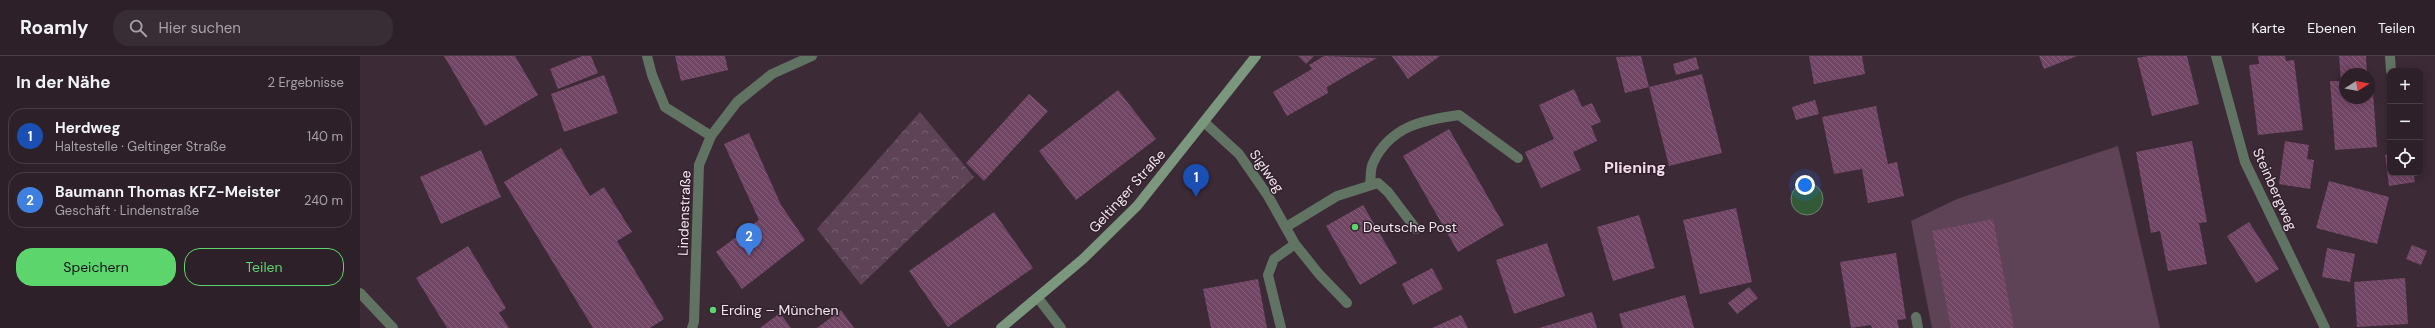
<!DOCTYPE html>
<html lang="de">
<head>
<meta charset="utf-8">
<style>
	body { margin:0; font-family:"DM Sans",sans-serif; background:#392d35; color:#f1f3f6 }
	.controls { position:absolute; right:12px; top:12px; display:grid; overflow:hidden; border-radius:8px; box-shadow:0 2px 10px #0003 }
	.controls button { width:36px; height:36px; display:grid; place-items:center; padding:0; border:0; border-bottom:1px solid #483e46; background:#2d2029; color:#f1f3f6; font:20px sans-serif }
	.compass { position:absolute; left:1979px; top:12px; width:36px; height:36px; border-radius:50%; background:#2d2029; box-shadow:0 2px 10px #0003; rotate:79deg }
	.you { position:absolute; left:1445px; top:129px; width:14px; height:14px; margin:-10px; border:3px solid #fff; border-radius:50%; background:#1a73e8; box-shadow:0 0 0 6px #1a73e833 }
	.badge { display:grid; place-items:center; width:26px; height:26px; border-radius:50%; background:#5cd56d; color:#fff; font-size:13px; font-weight:700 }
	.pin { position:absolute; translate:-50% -33px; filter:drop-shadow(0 1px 2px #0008) }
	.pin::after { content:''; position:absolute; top:21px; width:14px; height:12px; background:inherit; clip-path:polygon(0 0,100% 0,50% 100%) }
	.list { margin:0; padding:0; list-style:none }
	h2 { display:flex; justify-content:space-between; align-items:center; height:52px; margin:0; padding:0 16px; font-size:17px }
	h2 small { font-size:13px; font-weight:400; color:#a7a3a8 }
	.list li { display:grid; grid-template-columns:26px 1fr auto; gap:12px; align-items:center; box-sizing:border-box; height:56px; margin:0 8px 8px; padding:0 8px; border:1px solid #483e46; border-radius:16px }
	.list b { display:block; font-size:15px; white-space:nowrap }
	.list p { margin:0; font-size:13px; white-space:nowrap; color:#a7a3a8 }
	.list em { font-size:13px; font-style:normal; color:#a7a3a8 }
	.actions { display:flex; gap:8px; padding:12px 16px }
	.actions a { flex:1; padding:9px 0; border:1px solid #5cd56d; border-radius:16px; text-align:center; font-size:14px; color:#5cd56d }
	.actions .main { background:#5cd56d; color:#111 }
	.icon { flex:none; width:22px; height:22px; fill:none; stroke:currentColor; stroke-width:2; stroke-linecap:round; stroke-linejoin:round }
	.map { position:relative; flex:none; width:2075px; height:272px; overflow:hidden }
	header { display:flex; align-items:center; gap:24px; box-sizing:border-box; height:56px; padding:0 20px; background:#2d2029; border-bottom:1px solid #483e46 }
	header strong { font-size:19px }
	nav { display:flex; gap:22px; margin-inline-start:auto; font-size:14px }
	.search { width:280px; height:36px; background:#392d35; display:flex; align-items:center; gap:10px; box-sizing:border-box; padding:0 14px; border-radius:16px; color:#a7a3a8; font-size:15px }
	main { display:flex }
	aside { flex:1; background:#2d2029 }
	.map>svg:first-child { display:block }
</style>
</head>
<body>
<header>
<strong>Roamly</strong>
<div class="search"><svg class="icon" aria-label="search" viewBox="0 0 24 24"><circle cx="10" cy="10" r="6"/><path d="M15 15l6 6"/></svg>Hier suchen</div>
<nav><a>Karte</a><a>Ebenen</a><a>Teilen</a></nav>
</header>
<main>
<aside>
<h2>In der Nähe<small>2 Ergebnisse</small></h2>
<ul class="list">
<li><span class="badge" style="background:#1a4fb4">1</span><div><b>Herdweg</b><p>Haltestelle · Geltinger Straße</p></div><em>140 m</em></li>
<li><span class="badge" style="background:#3f7fe0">2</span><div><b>Baumann Thomas KFZ-Meister</b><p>Geschäft · Lindenstraße</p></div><em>240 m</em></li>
</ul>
<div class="actions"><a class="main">Speichern</a><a>Teilen</a></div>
</aside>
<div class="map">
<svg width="2075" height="272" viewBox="0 0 2075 272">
	<defs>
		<pattern id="park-crowns" width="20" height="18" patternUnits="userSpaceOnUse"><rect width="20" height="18" fill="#5d4355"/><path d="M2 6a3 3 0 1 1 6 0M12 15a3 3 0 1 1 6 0" fill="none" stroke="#755e6e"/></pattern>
		<pattern id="building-back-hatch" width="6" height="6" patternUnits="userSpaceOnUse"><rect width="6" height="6" fill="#714564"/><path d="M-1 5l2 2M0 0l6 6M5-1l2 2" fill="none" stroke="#86607a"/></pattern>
	</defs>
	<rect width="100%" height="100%" fill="#3c2a37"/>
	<path fill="#5d4355" d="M1758 90 1800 272H1572L1551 165 1597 143Z"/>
	<path fill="url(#park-crowns)" d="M560 56 614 121 501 229 457 173Z"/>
	<path fill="#325a36" stroke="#6c846e" d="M1431 143a16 16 0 1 1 32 0a16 16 0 1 1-32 0Z"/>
	<path fill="url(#building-back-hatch)" d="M84 0H155L178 39 125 70Z
		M222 0H231L238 17 198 33 190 13Z
		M315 0H365L368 14 321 25Z
		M938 0H954L946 8Z
		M964 0 1017 2 967 31 968 37 927 60 913 36 952 13 949 9Z
		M1032 0H1080L1048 23Z
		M1281 0 1289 31 1342 18 1362 97 1309 110 1289 31 1265 37 1256 1Z
		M1449 0H1502L1505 18 1454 28Z
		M1679 0H1717L1684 13Z
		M1788 0H1827L1839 48 1792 60 1777 2Z
		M1898 0H1925L1926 5 1934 4 1943 74 1898 79 1889 9 1899 8Z
		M1979 0H2006L2007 18H1985V42H2009V23H2012L2017 91 1975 94 1970 25H1981Z
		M1336 1 1339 13 1316 19 1313 8Z
		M244 19 258 57 204 76 191 38Z
		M1214 33 1222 51 1232 47 1241 66 1231 70 1237 85 1213 96 1221 114 1181 132 1165 96 1194 83 1179 49Z
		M758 34 796 83 716 144 679 95Z
		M669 38 688 55 624 125 606 107Z
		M1455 44 1459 58 1436 64 1432 51Z
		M1516 50 1528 108 1537 106 1544 140 1508 147 1502 113 1474 118 1462 61Z
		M1089 73 1144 169 1098 196 1043 100Z
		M389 77 421 149 445 184 382 233 356 196 399 164 364 88Z
		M1832 85 1847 166 1839 167 1847 208 1808 215 1800 175 1791 177 1776 96Z
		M1925 85 1949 89 1947 103 1954 104 1950 133 1919 128Z
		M201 92 230 140 244 131 272 176 257 185 304 263 290 272H233L144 126Z
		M121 94 141 141 81 168 60 121Z
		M2030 98V117H2053L2055 126 2029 130 2025 99Z
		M1969 125 2029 141 2017 188 1956 172Z
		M1003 149 1037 207 1000 229 966 170Z
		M1376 152 1392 226 1340 238 1323 164Z
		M634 156 673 212 588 271 549 215Z
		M1279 159 1295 212 1253 225 1237 171Z
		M1633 163 1654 272H1591L1572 175Z
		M1889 166 1919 213 1896 227 1867 180Z
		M1187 187 1205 240 1154 258 1136 204Z
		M2052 189 2067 195 2061 209 2046 203Z
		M108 190 146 252 139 257 149 272H87L56 222Z
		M1967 192 1995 198 1990 226 1962 221Z
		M1536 197 1546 263 1537 264 1539 272H1512L1511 269 1491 272 1480 206Z
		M1072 212 1083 233 1053 249 1042 228Z
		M2045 222 2048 268 1997 271 1994 226Z
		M898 223 907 272H851L843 233Z
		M1389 231 1398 242 1377 258 1368 247Z
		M1325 239 1334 272H1263L1259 258Z
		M481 254 494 272H457Z
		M1232 256 1237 272H1179Z
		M420 257 431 272H400Z
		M1101 259 1108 272H1072Z"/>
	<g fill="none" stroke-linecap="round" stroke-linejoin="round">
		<path stroke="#617362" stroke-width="10" d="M2030 0 2031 15
			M1010 128C1011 122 1010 113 1013 107 1030 70 1063 64 1099 59L1158 102
			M926 171 977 140 1018 127 1028 136 1056 173
			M1556 261 1558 272"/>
		<path stroke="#617362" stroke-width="10" d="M287 0 292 19 305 51 351 80
			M1856 0 1885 106 1965 272
			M844 66 879 98 908 140 935 188 959 218 987 247
			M0 237 33 272
			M678 242 701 272
			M332 272 334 266 339 109 351 80 377 46 412 18 452 0
			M921 272 908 219 914 203 935 188"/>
		<path stroke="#7b977d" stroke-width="10" d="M641 272 723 203 777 150 896 0"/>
	</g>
	<g fill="#5cd56d" stroke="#32212d" stroke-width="1.5">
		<circle cx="995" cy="171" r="4"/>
		<circle cx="353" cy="254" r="4"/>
	</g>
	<g text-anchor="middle" stroke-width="3" stroke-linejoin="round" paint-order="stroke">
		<g font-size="14" fill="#f3e7ef" stroke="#32212d">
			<text transform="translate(907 115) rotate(55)" y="5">Siglweg</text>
			<text transform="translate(1915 133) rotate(66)" y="5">Steinbergweg</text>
			<text transform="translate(767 135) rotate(-48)" y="5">Geltinger Straße</text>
			<text transform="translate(324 157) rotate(-88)" y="5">Lindenstraße</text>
		</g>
		<g font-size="14" fill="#f3e7ef" stroke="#32212d" text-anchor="start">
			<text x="1003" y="176">Deutsche Post</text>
			<text x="361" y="259">Erding – München</text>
		</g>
		<g font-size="16" font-weight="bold" fill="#f2daea" stroke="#32212d">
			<text x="1275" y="117">Pliening</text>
		</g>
	</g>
</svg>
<div class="controls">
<button>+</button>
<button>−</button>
<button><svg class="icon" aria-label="locate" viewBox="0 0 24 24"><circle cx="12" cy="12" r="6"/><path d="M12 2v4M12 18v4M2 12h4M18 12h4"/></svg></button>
</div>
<svg class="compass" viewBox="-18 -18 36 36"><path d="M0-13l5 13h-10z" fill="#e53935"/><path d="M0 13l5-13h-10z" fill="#a7a3a8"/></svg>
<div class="you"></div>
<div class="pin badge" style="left:836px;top:141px;background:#1a4fb4">1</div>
<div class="pin badge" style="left:389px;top:200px;background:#3f7fe0">2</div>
</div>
</main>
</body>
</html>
